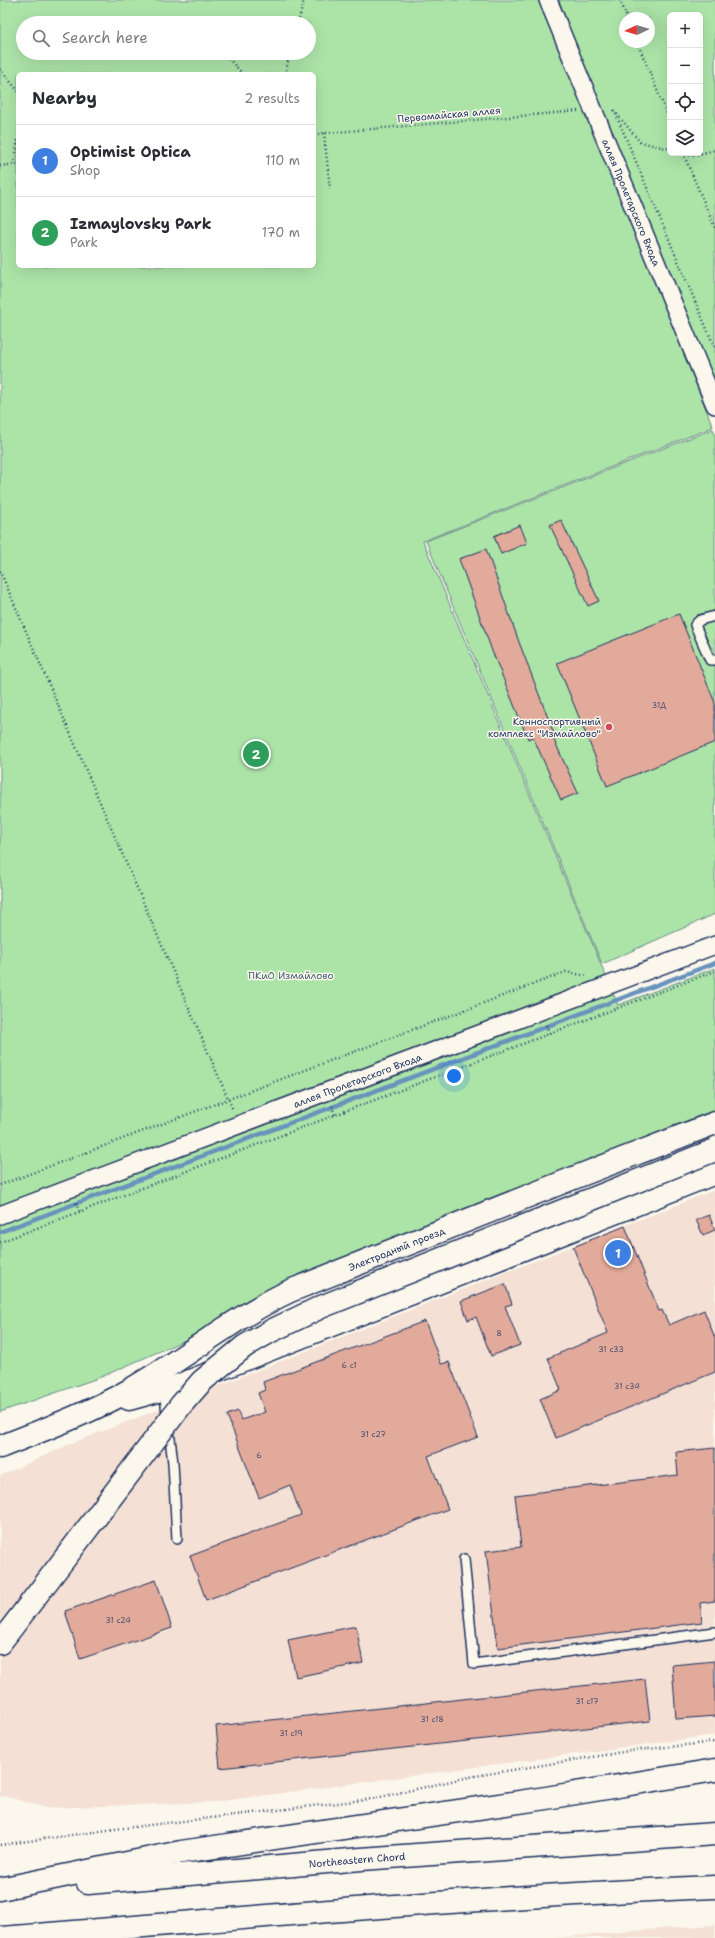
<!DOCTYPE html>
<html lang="en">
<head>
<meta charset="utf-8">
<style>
	body { margin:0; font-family:"Shantell Sans",sans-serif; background:#f7f7f7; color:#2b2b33 }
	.controls { position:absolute; right:12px; top:12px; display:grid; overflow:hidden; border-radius:6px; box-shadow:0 4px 16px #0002 }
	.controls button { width:36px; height:36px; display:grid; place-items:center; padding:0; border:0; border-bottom:1px solid #e1e1e2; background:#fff; color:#2b2b33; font:20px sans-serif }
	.compass { position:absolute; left:619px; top:12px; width:36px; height:36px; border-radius:50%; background:#fff; box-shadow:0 4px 16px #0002; rotate:266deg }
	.you { position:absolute; left:454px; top:1076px; width:14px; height:14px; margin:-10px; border:3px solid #fff; border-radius:50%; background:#1a73e8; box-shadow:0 0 0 6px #1a73e833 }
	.badge { display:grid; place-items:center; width:26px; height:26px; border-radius:50%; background:#111827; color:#fff; font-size:13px; font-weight:700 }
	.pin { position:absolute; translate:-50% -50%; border:2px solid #fff; box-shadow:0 1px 4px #0006 }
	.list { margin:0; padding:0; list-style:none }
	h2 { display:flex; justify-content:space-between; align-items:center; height:52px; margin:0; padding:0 16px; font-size:17px }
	h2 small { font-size:13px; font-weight:400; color:#7c7c81 }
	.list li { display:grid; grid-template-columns:26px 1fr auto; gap:12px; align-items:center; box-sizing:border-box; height:72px; padding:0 16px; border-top:1px solid #e1e1e2 }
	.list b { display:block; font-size:15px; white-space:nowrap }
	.list p { margin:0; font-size:13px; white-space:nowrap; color:#7c7c81 }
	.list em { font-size:13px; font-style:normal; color:#7c7c81 }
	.icon { flex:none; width:22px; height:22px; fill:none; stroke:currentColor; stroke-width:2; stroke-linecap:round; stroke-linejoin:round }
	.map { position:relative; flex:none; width:715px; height:1938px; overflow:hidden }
	.search { position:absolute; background:#fff; box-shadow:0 4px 16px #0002; left:16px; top:16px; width:300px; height:44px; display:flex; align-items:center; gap:10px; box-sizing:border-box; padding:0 14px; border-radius:22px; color:#7c7c81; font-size:15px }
	.panel { position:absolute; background:#fff; box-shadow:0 4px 16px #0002; left:16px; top:72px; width:300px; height:196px; border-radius:6px }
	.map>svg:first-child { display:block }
</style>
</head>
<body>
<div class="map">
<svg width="715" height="1938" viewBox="0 0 715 1938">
	<rect width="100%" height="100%" fill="#fbf7ec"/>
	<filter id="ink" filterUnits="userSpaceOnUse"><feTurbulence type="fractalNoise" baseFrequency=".025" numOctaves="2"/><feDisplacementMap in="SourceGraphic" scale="8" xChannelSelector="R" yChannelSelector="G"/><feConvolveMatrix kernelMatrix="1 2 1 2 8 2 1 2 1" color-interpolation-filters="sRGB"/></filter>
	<g filter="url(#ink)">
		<path fill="#f4e0d4" d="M715 1190V1735L215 1802 47 1808 4 1796 0 1797V1476L68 1445Z
			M715 1925V1938H555L632 1931Z"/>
		<path fill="#ace4a8" stroke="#648a83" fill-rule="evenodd" d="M0 0H543L713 427 423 541 618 1005 715 968V1110L670 1127 101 1377 0 1412ZM23 23H309V53H23ZM18 74H314V266H18Z
			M559 0H715V384L592 90ZM670 15H700V153H670ZM625 18H649V42H625Z
			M713 429 715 434V914L602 964 426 541Z"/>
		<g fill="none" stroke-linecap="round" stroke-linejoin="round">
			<path stroke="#6893bc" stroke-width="4.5" d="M0 1232 715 963"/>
		</g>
		<path fill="#e2aa9b" stroke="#1b2f5e" d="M561 520 599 601 588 606 550 525Z
			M520 525 527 543 501 554 494 536Z
			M486 549 519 642 556 739 554 740 578 793 561 800 533 737 528 739 492 651 459 559Z
			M679 614 715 703V742L607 786 557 663Z
			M709 1215 715 1230 703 1235 696 1220Z
			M625 1226 659 1311 662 1310 669 1325 704 1310 715 1338V1372L556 1438 540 1399 561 1390 548 1358 608 1333 573 1247Z
			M505 1284 512 1304 505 1306 520 1345 491 1356 476 1317 468 1320 461 1301Z
			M425 1321 441 1364 449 1362 478 1437 428 1456 448 1509 206 1600 190 1556 301 1515 290 1485 259 1498 227 1415 238 1411 241 1420 265 1412 258 1393 265 1390 263 1382Z
			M715 1448V1601L700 1603 702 1622 498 1648 486 1551 521 1547 515 1495 678 1475 676 1452Z
			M156 1580 172 1628 80 1659 65 1611Z
			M356 1626 363 1663 296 1677 288 1640Z
			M715 1661V1716L676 1719 672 1665Z
			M645 1679 650 1721 220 1768 216 1726Z"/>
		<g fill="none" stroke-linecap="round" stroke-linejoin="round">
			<defs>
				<path id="lane" d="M715 616 700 620 695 625 710 660H715
					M164 1389 173 1463 177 1539
					M464 1559 474 1664 715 1632"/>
				<g id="street">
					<path id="s1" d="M548 0 715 405"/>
					<path id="s2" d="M0 1215 715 945"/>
				</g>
				<g id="secondary">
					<path d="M129 1399 180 1385 715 1173"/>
					<path id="s3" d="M0 1447C43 1430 87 1414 128 1391 183 1360 232 1318 290 1291L576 1177 715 1123"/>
				</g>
				<g id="primary">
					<path d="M0 1643 72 1549"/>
					<path id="s4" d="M88 1883 361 1859 715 1834"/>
					<path d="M0 1889 181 1852 546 1798 715 1770"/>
					<path d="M3 1938C240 1918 477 1897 715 1887"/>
				</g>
			</defs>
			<use href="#lane" stroke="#1b2f5e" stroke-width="12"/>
			<use href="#street" stroke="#1b2f5e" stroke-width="20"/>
			<use href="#secondary" stroke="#1b2f5e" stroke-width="25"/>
			<use href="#primary" stroke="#1b2f5e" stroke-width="25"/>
			<path stroke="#1b2f5e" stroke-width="2.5" stroke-dasharray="1 3" stroke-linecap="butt" d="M620 0 627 18
				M298 23 304 0
				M637 42 670 121
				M223 53 243 74
				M0 69 18 91
				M145 72V74
				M285 74 290 53
				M614 110 715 348
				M617 114 640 142 670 149
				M324 133 330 189
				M314 134 578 111
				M683 153 715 228
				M686 153 691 156 715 150
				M14 165 18 139
				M0 166 18 164
				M0 571 233 1110
				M546 1025 550 1034
				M332 1106 335 1115
				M0 1185 566 972 587 976
				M76 1203 80 1212
				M0 1242 715 971
				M0 1845 107 1830 372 1799 469 1777 629 1751 715 1742"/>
			<use href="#lane" stroke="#fbf7ec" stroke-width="9"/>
			<use href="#street" stroke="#fbf7ec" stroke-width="17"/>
			<use href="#secondary" stroke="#fbf7ec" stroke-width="22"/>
			<use href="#primary" stroke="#fbf7ec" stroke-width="22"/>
			<defs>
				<path id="primary-bridge" d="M72 1549 181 1405 202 1381 245 1346 271 1331 321 1307 715 1150"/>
			</defs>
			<use href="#primary-bridge" stroke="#1b2f5e" stroke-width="25" stroke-linecap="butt"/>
			<use href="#primary-bridge" stroke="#fbf7ec" stroke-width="22"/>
		</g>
	</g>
	<circle fill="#d1495b" stroke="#fbf7ec" stroke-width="1.5" cx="609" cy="727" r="4"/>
	<g text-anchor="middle" stroke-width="3" stroke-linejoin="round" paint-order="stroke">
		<g font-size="8" fill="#4d4e6d">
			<text x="659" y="708">31Д</text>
			<text x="499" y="1336">8</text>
			<text x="611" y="1352">31 с33</text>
			<text x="349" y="1368">6 с1</text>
			<text x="627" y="1389">31 с34</text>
			<text x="373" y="1437">31 с27</text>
			<text x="259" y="1458">6</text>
			<text x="118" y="1623">31 с24</text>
			<text x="587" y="1704">31 с17</text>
			<text x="432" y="1722">31 с18</text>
			<text x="291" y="1736">31 с19</text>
		</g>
		<g font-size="10" fill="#1b2f5e" stroke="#fbf7ec">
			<text transform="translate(449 114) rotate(-5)" y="4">Первомайская аллея</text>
			<text dy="4" stroke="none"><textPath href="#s1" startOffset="219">аллея Пролетарского Входа</textPath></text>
			<text dy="4" stroke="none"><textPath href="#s2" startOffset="382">аллея Пролетарского Входа</textPath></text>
			<text dy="4" stroke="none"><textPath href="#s3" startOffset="445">Электродный проезд</textPath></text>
			<text dy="4" stroke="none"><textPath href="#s4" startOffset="270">Northeastern Chord</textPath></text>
		</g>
		<g font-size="10" fill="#1b2f5e" stroke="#fbf7ec" text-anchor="end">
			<text x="601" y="725">Конноспортивный<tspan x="601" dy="12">комплекс "Измайлово"</tspan></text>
		</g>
		<g font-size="10" fill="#3f5c70" stroke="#fbf7ec">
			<text x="291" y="979">ПКиО Измайлово</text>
		</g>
	</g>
</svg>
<div class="controls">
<button>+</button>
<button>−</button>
<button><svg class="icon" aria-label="locate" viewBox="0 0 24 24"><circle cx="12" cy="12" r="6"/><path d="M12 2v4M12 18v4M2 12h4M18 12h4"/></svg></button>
<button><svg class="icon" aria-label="layers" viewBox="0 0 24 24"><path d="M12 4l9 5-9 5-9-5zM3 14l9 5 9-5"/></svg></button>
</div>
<svg class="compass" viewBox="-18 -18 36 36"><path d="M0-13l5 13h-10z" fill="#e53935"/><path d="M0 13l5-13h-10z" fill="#7c7c81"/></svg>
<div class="you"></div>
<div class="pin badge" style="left:618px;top:1253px;background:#3f7fe0">1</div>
<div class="pin badge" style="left:256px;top:754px;background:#2e9e5b">2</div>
<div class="search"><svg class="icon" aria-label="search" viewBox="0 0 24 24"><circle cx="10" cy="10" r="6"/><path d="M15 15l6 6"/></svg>Search here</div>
<section class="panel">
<h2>Nearby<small>2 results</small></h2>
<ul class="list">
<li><span class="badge" style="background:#3f7fe0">1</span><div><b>Optimist Optica</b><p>Shop</p></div><em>110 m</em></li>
<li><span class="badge" style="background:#2e9e5b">2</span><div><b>Izmaylovsky Park</b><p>Park</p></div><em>170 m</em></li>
</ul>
</section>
</div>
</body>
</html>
